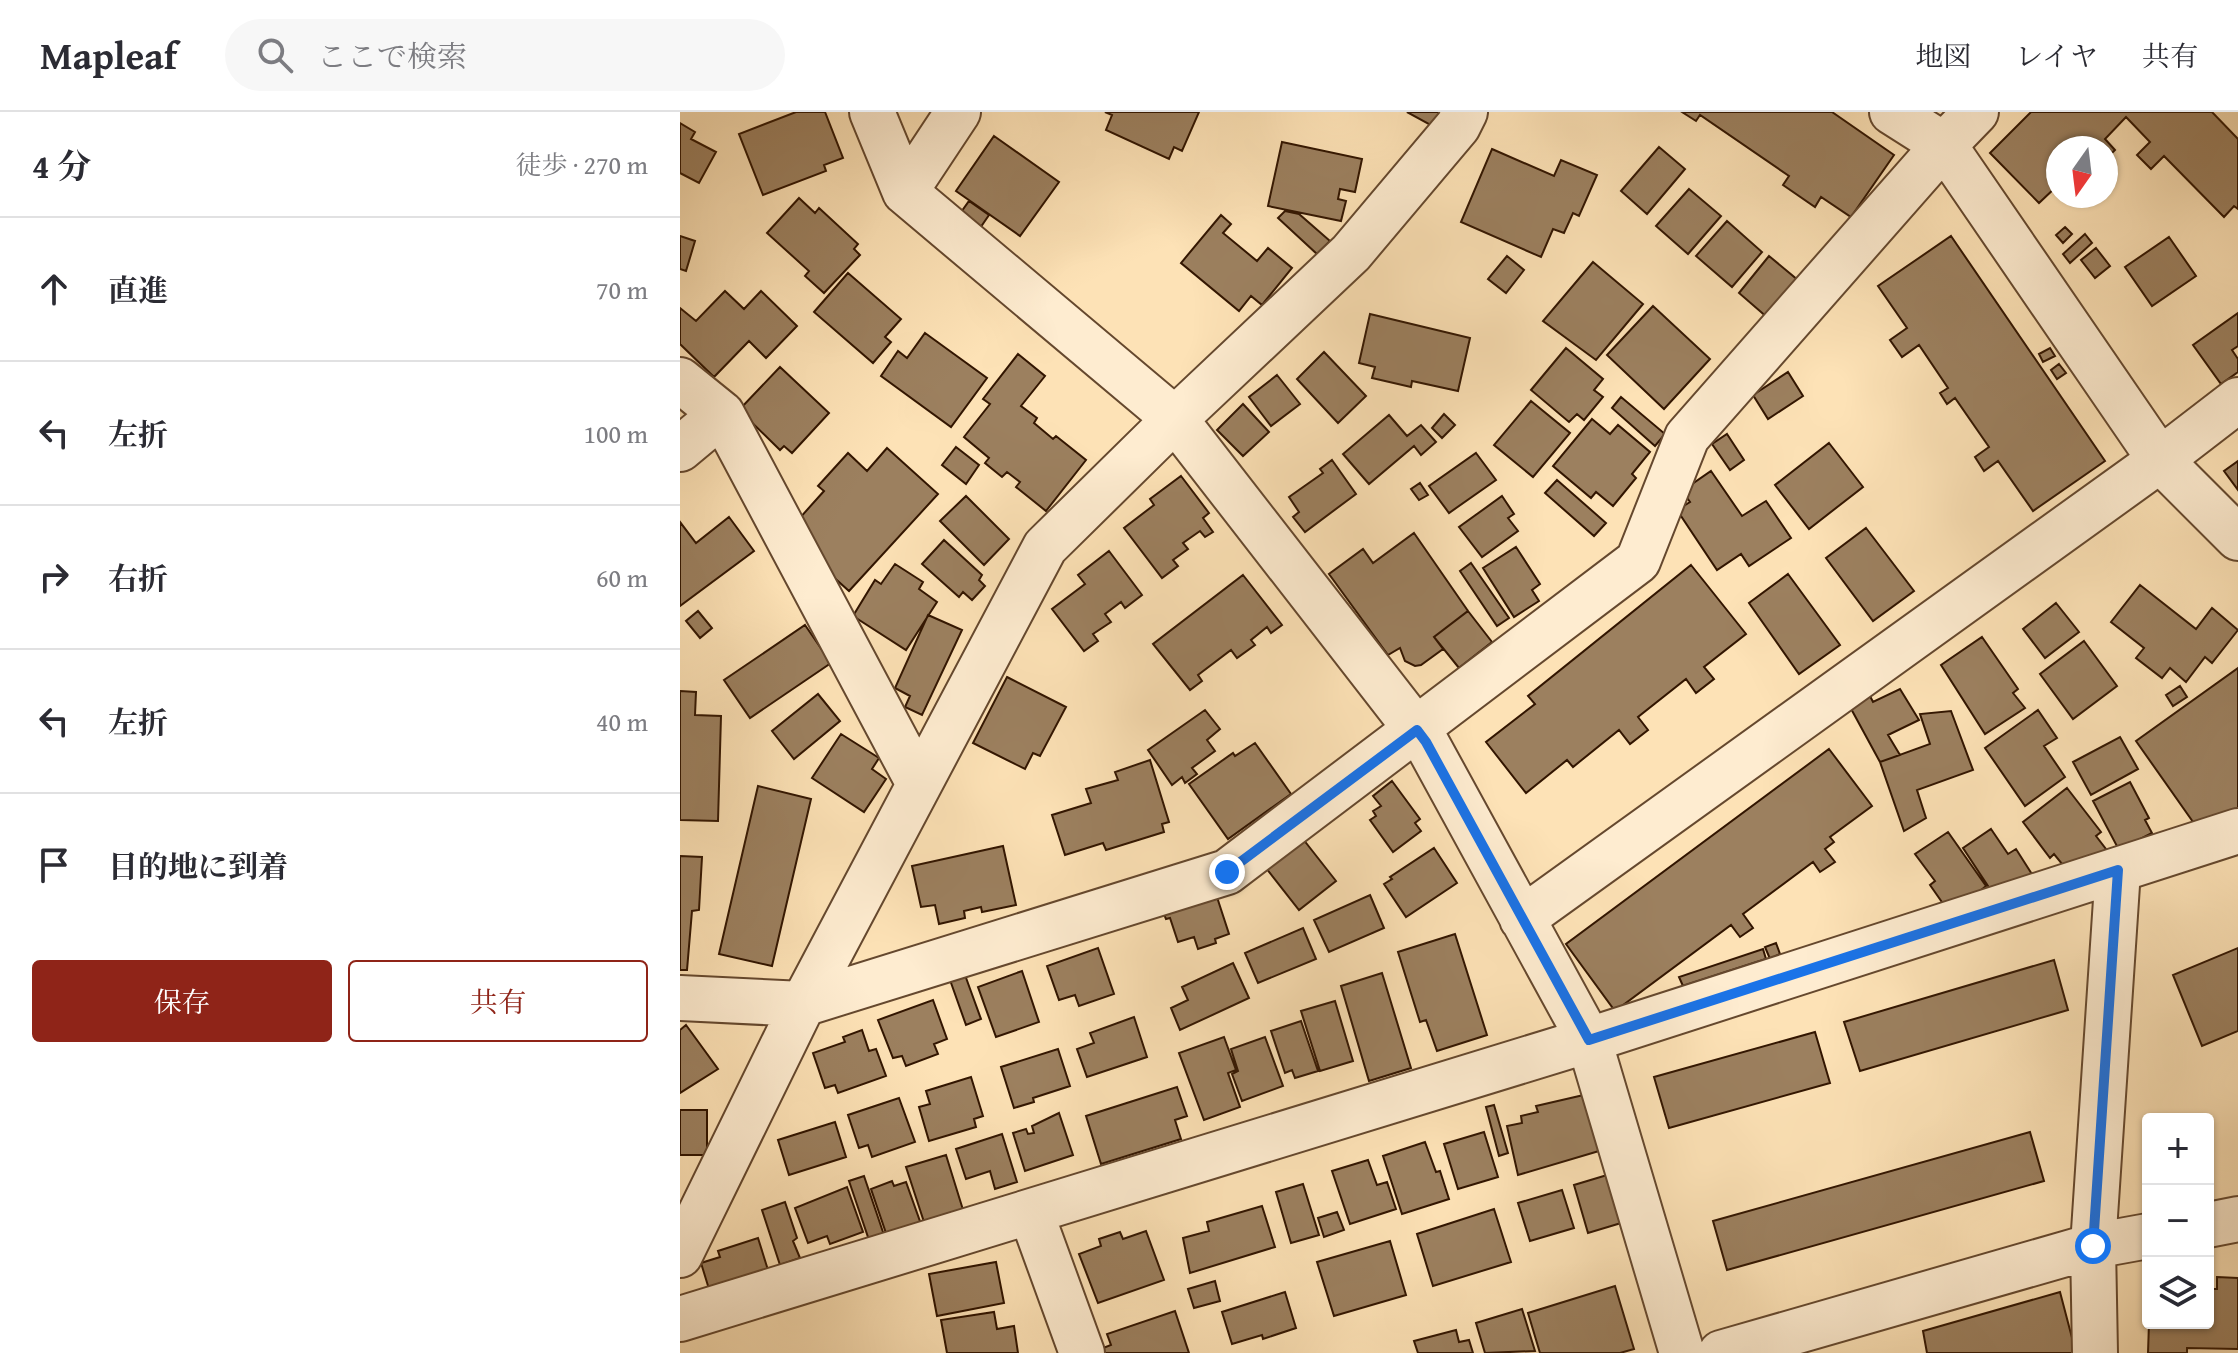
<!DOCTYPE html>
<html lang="ja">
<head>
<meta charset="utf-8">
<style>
	body { margin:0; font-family:"Gentium Book Plus","Noto Serif JP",serif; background:#f7f7f7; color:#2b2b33 }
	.controls { position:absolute; right:24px; bottom:24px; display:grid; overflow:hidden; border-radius:8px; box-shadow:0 2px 6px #0004 }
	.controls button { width:72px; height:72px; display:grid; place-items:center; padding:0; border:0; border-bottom:2px solid #e1e1e2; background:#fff; color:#2b2b33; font:40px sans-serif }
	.compass { position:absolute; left:1366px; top:24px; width:72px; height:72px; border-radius:50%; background:#fff; box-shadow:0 2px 6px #0004; rotate:194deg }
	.stop { position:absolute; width:24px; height:24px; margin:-18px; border:6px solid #1a73e8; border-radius:50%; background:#fff }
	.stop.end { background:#1a73e8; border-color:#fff; box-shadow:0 2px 8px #0008 }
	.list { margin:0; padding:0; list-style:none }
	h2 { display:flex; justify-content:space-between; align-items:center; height:104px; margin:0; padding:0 32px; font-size:34px }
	h2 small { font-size:26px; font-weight:400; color:#7c7c81 }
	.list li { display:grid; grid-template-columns:52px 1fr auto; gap:24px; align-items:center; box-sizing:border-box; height:144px; padding:0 32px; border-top:2px solid #e1e1e2 }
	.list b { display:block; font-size:30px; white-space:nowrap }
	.list em { font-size:26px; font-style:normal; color:#7c7c81 }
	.actions { display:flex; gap:16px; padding:24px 32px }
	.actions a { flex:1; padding:18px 0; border:2px solid #8f2418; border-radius:8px; text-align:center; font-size:28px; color:#8f2418 }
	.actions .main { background:#8f2418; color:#fff }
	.icon { flex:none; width:44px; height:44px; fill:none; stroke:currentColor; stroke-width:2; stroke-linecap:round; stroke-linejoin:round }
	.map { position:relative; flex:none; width:1558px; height:1241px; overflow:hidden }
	header { display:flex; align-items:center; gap:48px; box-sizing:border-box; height:112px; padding:0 40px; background:#fff; border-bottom:2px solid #e1e1e2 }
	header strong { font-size:38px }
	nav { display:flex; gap:44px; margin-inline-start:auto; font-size:28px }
	.search { width:560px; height:72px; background:#f7f7f7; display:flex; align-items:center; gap:20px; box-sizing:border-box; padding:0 28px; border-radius:44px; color:#7c7c81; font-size:30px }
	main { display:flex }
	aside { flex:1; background:#fff }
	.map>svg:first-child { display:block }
</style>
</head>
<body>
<header>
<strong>Mapleaf</strong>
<div class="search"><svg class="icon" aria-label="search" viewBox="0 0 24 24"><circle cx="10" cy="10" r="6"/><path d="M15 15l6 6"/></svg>ここで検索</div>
<nav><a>地図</a><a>レイヤ</a><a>共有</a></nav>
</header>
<main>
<aside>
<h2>4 分<small>徒歩 · 270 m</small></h2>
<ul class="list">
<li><svg class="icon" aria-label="ahead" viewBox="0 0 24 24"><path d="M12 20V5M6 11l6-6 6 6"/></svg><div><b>直進</b></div><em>70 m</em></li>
<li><svg class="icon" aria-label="left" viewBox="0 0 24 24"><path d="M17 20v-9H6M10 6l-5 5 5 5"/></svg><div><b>左折</b></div><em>100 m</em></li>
<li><svg class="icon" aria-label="right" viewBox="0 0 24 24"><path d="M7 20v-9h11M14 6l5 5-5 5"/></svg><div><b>右折</b></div><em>60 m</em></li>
<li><svg class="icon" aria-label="left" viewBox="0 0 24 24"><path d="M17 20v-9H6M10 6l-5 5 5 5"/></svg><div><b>左折</b></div><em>40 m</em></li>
<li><svg class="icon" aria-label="arrive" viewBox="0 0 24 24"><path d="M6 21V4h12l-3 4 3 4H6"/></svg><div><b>目的地に到着</b></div></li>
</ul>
<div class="actions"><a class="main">保存</a><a>共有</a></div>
</aside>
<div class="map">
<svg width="1558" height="1241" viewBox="0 0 1558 1241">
	<rect width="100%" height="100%" fill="#fde2b6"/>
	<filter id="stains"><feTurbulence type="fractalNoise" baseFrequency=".0025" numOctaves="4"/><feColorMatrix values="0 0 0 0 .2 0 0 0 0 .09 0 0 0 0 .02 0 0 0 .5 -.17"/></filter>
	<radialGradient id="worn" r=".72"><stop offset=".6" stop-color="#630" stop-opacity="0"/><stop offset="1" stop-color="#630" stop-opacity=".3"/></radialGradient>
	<path fill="#9c805f" stroke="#321500" stroke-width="2" d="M116 0H145L163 46 144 53 146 59 83 83 59 22Z
		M425 0H519L502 39 494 35 489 47 426 18 432 3Z
		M727 0H765L756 16Z
		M1002 0H1152L1214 43 1171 105 1141 85 1135 95 1103 73 1109 64 1020 3 1016 9Z
		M1351 0H1532L1558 27V97L1554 94 1544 105 1484 44 1471 57 1457 43 1470 30 1446 5 1425 27 1435 38 1428 45 1426 36 1417 34 1378 36V73L1359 91 1310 41Z
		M0 11 15 20 11 27 36 40 19 71 0 61Z
		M314 24 379 70 340 124 276 79Z
		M602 30 682 47 675 80 660 77 658 87 666 89 661 109 588 94Z
		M979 35 1005 57 967 102 941 79Z
		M812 37 874 64 881 48 917 63 899 104 893 101 884 121 873 117 861 145 781 110Z
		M1009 77 1041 104 1008 142 976 114Z
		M119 86 135 101 139 96 178 132 174 137 180 143 144 181 125 164 129 159 87 121Z
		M289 89 309 103 298 119 279 103Z
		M605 99 619 102 650 129 637 142 598 106Z
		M541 103 551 112 543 121 577 149 588 136 612 156 582 193 571 184 559 199 501 151Z
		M1047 109 1082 140 1052 175 1016 144Z
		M1385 115 1392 122 1383 131 1376 123Z
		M1405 122 1412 131 1390 151 1383 142Z
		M0 124 15 129 6 159 0 157Z
		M1271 124 1425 349 1353 399 1318 349 1304 359 1295 345 1309 335 1275 286 1267 292 1260 281 1268 276 1239 233 1222 245 1210 228 1227 216 1198 174Z
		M1489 125 1516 164 1472 194 1445 155Z
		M1416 136 1430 154 1415 166 1401 148Z
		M827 144 844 158 826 181 808 167Z
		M1089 144 1119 169 1088 206 1059 181Z
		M913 150 963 192 916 248 863 209Z
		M168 161 221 207 205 225 211 230 193 251 134 200Z
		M45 179 64 197 81 179 117 214 86 246 69 229 34 265 0 232V196L16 209Z
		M973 194 1030 247 984 297 927 243Z
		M1558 201V234L1552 238 1558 247V260L1541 272 1513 233Z
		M690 202 790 226 778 279 732 269 731 275 692 266 695 255 679 251Z
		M245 221 307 266 271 315 201 264 218 239 227 246Z
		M886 236 923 267 914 278 923 285 904 308 897 302 889 310 851 278Z
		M1370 236 1375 244 1363 250 1359 242Z
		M644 240 686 284 658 311 617 267Z
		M338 242 365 264 341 294 357 306 354 311 373 327 376 324 406 348 366 399 336 375 340 370 327 360 322 365 305 351 309 346 284 325 310 292 303 287Z
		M1379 252 1386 261 1377 267 1371 258Z
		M100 255 149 301 112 341 104 334 100 338 59 298Z
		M1108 260 1123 284 1088 307 1073 283Z
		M597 263 620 292 591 314 569 285Z
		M941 285 985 322 975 334 932 296Z
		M851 289 890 321 853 365 814 333Z
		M563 292 589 320 563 344 537 318Z
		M764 302 775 313 762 326 752 316Z
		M709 303 727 324 741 313 756 330 741 343 734 334 689 372 663 342Z
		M912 307 930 322 938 313 970 340 952 362 956 366 933 394 916 380 911 386 873 354Z
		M1047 322 1064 348 1050 358 1032 332Z
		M1149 331 1183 375 1129 417 1095 373Z
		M276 335 299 353 286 372 262 353Z
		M207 336 258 382 169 479 149 461 118 408 144 379 138 374 168 341 187 359Z
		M796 341 816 368 769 401 749 374Z
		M652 348 676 382 625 420 613 405 619 400 609 385 643 361 640 357Z
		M1558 349V378L1544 359Z
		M1031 359 1062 404 1086 389 1111 426 1069 454 1061 442 1037 458 997 398 1010 390 1002 379Z
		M501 364 529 401 523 406 533 420 525 425 520 419 503 431 508 437 493 448 498 454 482 466 444 416 474 393 470 387Z
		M877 368 926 411 914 424 865 381Z
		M740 371 748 383 739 388 731 377Z
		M286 384 329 427 304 453 260 409Z
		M822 384 834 402 828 406 838 419 802 445 779 415Z
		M49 405 74 439 0 494V410L16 431Z
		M1186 416 1234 479 1193 509 1146 446Z
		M734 421 788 499 754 525 763 537 741 553 735 554 725 549 720 536 708 543 649 462 683 437 693 451Z
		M264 428 302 463 299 468 305 474 292 488 283 480 279 485 242 452Z
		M836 435 860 472 852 478 859 489 834 505 803 456Z
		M429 439 462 483 445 496 441 490 425 502 431 510 413 522 418 529 404 539 372 497 405 472 398 463Z
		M791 451 829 506 817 514 780 459Z
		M215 452 243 470 239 477 257 490 226 538 173 504 195 468 201 472Z
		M1011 453 1066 522 1024 555 1034 567 1016 581 1006 567 958 605 968 618 950 632 939 618 893 655 887 648 846 681 806 630 855 592 848 584Z
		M1108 462 1160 533 1119 562 1069 491Z
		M563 463 602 513 591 521 587 515 571 528 575 533 557 546 551 538 518 563 522 569 510 578 473 532Z
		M1460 473 1516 517 1532 496 1558 518 1532 551 1525 545 1506 570 1490 556 1482 566 1456 546 1464 536 1431 510Z
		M1376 491 1399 520 1365 546 1343 517Z
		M18 499 32 516 20 526 6 509Z
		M788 499 812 530 779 556 754 525Z
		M248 503 282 518 242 603 225 595 230 584 215 576Z
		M125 513 151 551 70 606 44 568Z
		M1302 525 1338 577 1333 581 1345 596 1305 622 1261 553Z
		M1404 529 1437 574 1393 607 1360 562Z
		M1558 556V698L1518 717 1456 629Z
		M327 565 386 595 360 644 353 641 345 657 293 631Z
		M1500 574 1507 585 1493 594 1486 583Z
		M1220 577 1239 608 1208 623 1220 643 1200 650 1169 593 1188 580 1193 590Z
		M0 579 16 580 15 603 41 604 38 709 0 708Z
		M138 582 160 609 114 647 92 619Z
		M525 598 540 617 527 628 535 639 512 656 517 662 505 671 502 665 492 673 468 638Z
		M1358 598 1377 626 1364 634 1385 665 1345 694 1305 636Z
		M1271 599 1293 658 1237 678 1246 706 1224 719 1200 650 1250 632 1240 602Z
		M161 622 199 646 192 657 206 667 184 700 132 666Z
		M1440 625 1458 657 1411 683 1393 650Z
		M575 631 611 682 548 727 509 672 553 641 555 644Z
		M1149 637 1192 694 1150 725 1154 730 1145 737 1155 750 1140 760 1133 750 1063 802 1073 816 1060 825 1051 813 935 899 886 832Z
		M470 648 489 710 482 712 484 720 426 738 423 731 385 743 372 703 411 691 406 677 438 668 435 660Z
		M712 669 740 707 735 711 741 719 713 740 690 708 696 704 693 699 701 694 693 684Z
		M1450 670 1469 706 1465 708 1472 721 1439 738 1413 689Z
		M78 674 131 687 92 854 39 842Z
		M1387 676 1421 720 1416 724 1429 741 1391 763 1374 742 1370 746 1343 710Z
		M1311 717 1328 742 1336 737 1355 767 1312 780 1283 736Z
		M1268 720 1306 774 1271 803 1250 773 1255 769 1235 742Z
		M623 727 656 769 619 798 586 756Z
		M323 734 336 793 302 800 301 795 284 799 285 806 259 812 255 793 241 795 232 754Z
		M754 736 777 771 726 805 704 772 712 767 710 765Z
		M0 744 22 745 19 798 12 799 7 858H0Z
		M535 779 549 822 535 827 536 831 518 837 514 825 498 830 490 806 486 807 482 797Z
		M690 783 704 816 649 840 634 808Z
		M623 816 636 847 578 871 565 841Z
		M775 822 807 923 757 939 746 908 740 910 718 840Z
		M1096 831 1100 842 1090 847 1085 835Z
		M418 836 434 882 399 894 395 883 379 888 367 854Z
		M1558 836V919L1522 934 1493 863Z
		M1083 837 1086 847 1003 874 999 865Z
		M1374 848 1388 898 1180 959 1164 910Z
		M553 851 569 886 500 918 491 896 508 888 502 875Z
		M342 859 359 910 316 925 298 875Z
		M702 861 731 956 689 969 661 874Z
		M285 863 301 907 286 913 270 868Z
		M253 888 267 927 254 932 258 942 226 954 222 944 213 946 198 908Z
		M655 889 673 949 640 959 621 899Z
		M454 905 467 945 407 965 397 937 414 931 410 921Z
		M621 909 638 959 615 966 612 958 605 961 591 919Z
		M6 913 38 957 0 981V918Z
		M182 918 189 939 196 937 206 964 158 981 155 973 145 976 133 941 165 930 163 925Z
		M1135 920 1150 971 989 1016 974 965Z
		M544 925 556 958 548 961 560 995 524 1008 499 941Z
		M585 925 603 974 562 989 552 962 558 959 551 937Z
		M378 937 390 974 353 986 354 990 334 996 321 955Z
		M291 965 303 1004 294 1007 296 1015 249 1029 239 995 250 992 246 979Z
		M497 975 507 1004 495 1008 501 1027 421 1052 406 1004Z
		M908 982 919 1039 838 1063 827 1014 842 1011 841 1004 858 1000 856 994Z
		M219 986 235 1030 192 1045 188 1033 179 1036 168 1003Z
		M814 993 828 1041 819 1044 806 995Z
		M0 998H27V1043H0Z
		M379 1001 393 1043 345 1059 333 1021 346 1017 348 1022 354 1021 352 1014Z
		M155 1010 166 1045 109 1063 98 1028Z
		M804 1020 818 1065 778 1077 764 1032Z
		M1350 1020 1364 1069 1047 1158 1033 1109Z
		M322 1022 337 1070 315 1077 310 1059 286 1067 276 1037Z
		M745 1030 756 1060 760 1059 769 1087 722 1102 703 1044Z
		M266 1043 284 1101 245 1113 226 1055Z
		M688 1048 697 1073 707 1070 716 1097 670 1112 652 1059Z
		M937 1060 951 1108 908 1121 894 1073Z
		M184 1064 204 1123 189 1128 169 1069Z
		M212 1069 214 1074 226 1070 242 1115 208 1127 191 1077Z
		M623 1072 639 1123 611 1131 596 1080Z
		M167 1075 183 1120 150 1132 147 1124 128 1131 115 1096Z
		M882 1078 894 1116 850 1129 838 1091Z
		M105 1090 117 1126 113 1129 120 1146 100 1153 82 1098Z
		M582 1094 595 1135 510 1161 503 1126 529 1119 527 1110Z
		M814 1097 831 1150 753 1174 737 1122Z
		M657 1100 664 1118 644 1125 638 1106Z
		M466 1119 484 1168 418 1191 399 1142 421 1134 419 1127 440 1120 443 1127Z
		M78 1126 88 1158 29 1177 21 1151 40 1145 38 1139Z
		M710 1129 726 1183 654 1204 637 1150Z
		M316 1150 324 1191 257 1204 249 1162Z
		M1537 1165 1558 1166V1237L1507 1236V1241H1468L1469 1211H1528V1177H1537Z
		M535 1169 540 1189 514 1196 508 1177Z
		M935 1174 954 1237 940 1241H860L848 1201Z
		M605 1180 616 1216 583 1227 582 1223 552 1232 542 1200Z
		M1380 1180 1396 1241H1247L1243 1219Z
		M842 1197 855 1239 805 1241 796 1211Z
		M495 1199 509 1241H425L423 1236 431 1233 427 1222Z
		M314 1200 317 1217 334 1214 338 1241H267L261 1208Z
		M776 1218 779 1230 789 1228 793 1241H738L734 1229Z"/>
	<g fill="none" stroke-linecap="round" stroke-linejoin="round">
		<defs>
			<path id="minor" d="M192 0 225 80 495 307 746 630 909 928 1002 1241
				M1212 0 1264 33 1480 348 1558 426
				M225 80 278 0
				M0 268 42 302 239 672
				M0 337 42 302
				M842 807 1480 348 1558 288
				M0 886 123 892 547 760 958 449 1007 325 1264 33 1296 0
				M351 1101 402 1241
				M1528 1113 1558 1107
				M0 1143 123 892 365 435 495 307 671 141 778 14 785 0
				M0 1207 909 928 1558 719
				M1041 1241 1413 1134 1468 1124
				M1415 1241 1413 1134 1438 758"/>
		</defs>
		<use href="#minor" stroke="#65482e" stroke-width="48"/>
		<use href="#minor" stroke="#feecd0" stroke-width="44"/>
	</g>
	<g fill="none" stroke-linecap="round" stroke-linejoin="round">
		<path stroke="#1a73e8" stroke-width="10" d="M547 760 737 618 746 630 909 928 1438 758 1413 1134"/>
	</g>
	<rect width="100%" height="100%" filter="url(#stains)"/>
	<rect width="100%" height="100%" fill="url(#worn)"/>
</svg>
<div class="controls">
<button>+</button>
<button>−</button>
<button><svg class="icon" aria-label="layers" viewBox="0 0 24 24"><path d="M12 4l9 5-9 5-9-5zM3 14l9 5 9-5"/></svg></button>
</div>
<svg class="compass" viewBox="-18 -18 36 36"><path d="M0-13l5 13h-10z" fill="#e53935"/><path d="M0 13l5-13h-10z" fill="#7c7c81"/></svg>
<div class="stop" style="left:1413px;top:1134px"></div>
<div class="stop end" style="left:547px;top:760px"></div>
</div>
</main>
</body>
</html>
